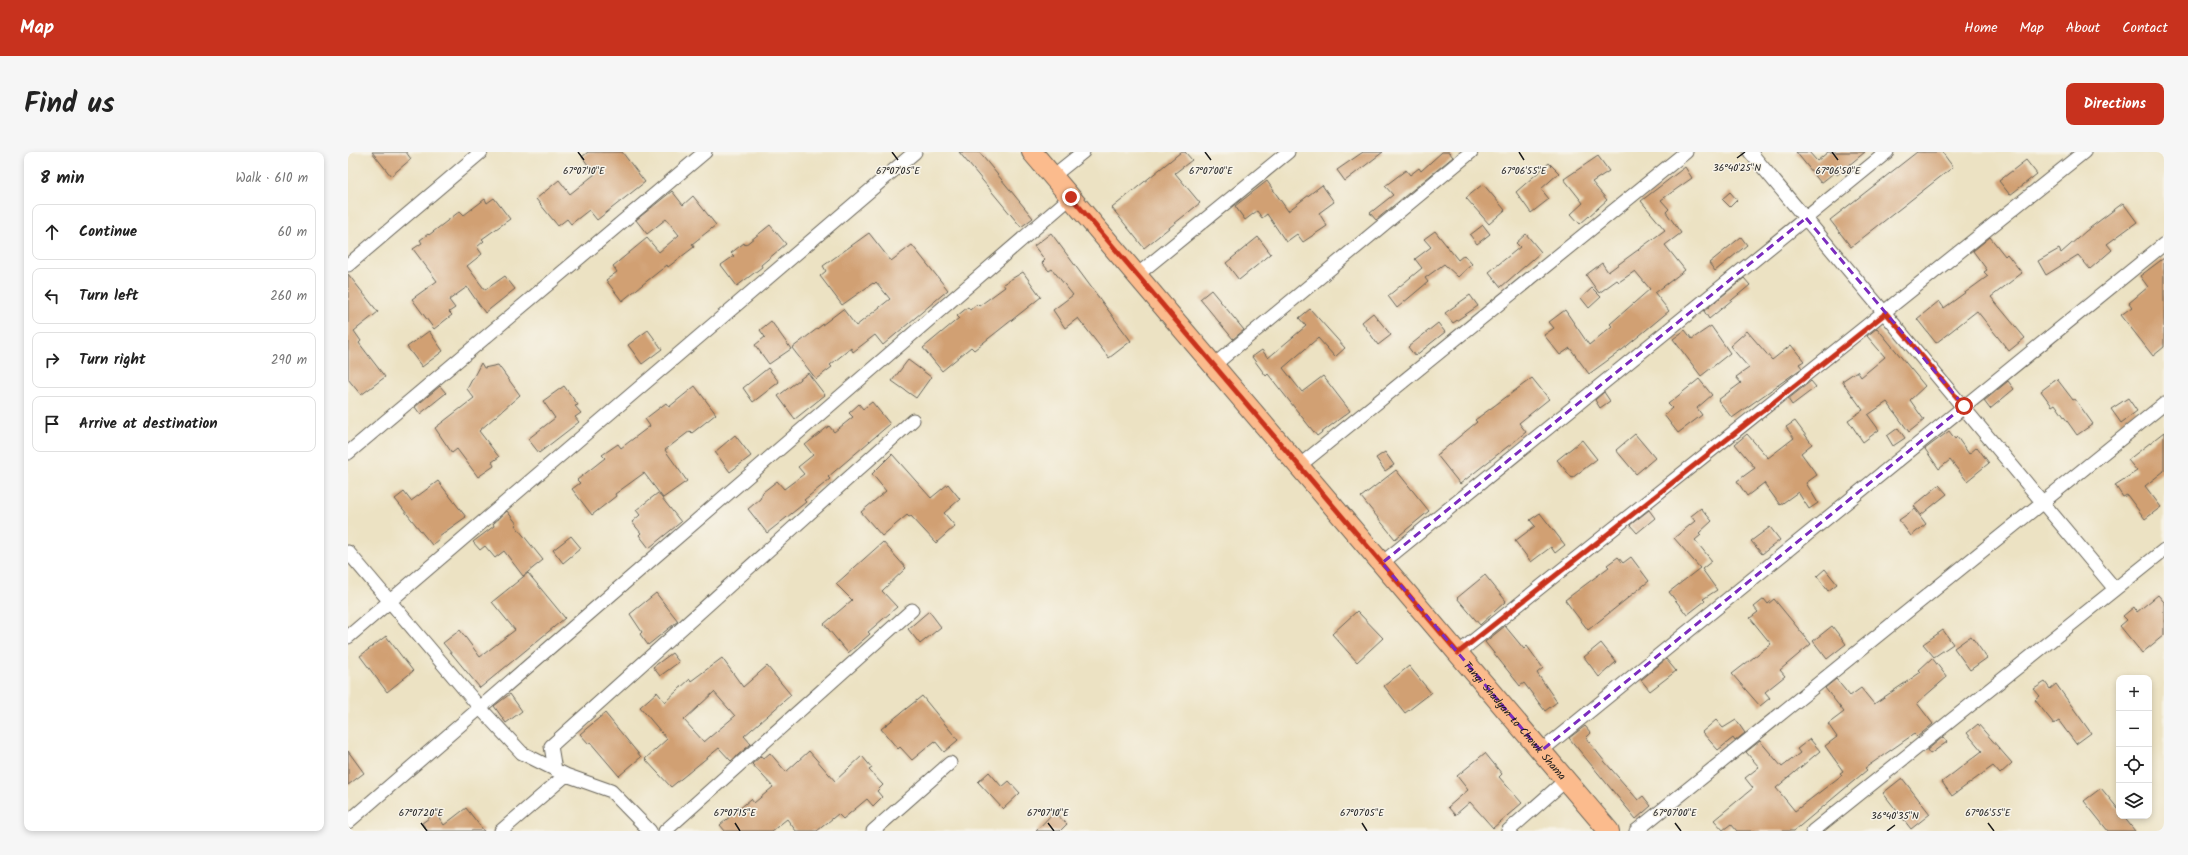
<!DOCTYPE html>
<html lang="en">
<head>
<meta charset="utf-8">
<style>
	body { margin:0; font-family:Kalam,sans-serif; background:#f6f6f6; color:#222 }
	.controls { position:absolute; right:12px; bottom:12px; display:grid; overflow:hidden; border-radius:8px; box-shadow:0 2px 6px #0003 }
	.controls button { width:36px; height:36px; display:grid; place-items:center; padding:0; border:0; border-bottom:1px solid #e0e0e0; background:#fff; color:#222; font:20px sans-serif }
	.stop { position:absolute; width:12px; height:12px; margin:-9px; border:3px solid #c8321e; border-radius:50%; background:#fff }
	.stop.end { background:#c8321e; border-color:#fff; box-shadow:0 1px 4px #0008 }
	.list { margin:0; padding:0; list-style:none }
	h2 { display:flex; justify-content:space-between; align-items:center; height:52px; margin:0; padding:0 16px; font-size:17px }
	h2 small { font-size:13px; font-weight:400; color:#767676 }
	.list li { display:grid; grid-template-columns:26px 1fr auto; gap:12px; align-items:center; box-sizing:border-box; height:56px; margin:0 8px 8px; padding:0 8px; border:1px solid #e0e0e0; border-radius:8px }
	.list b { display:block; font-size:15px; white-space:nowrap }
	.list em { font-size:13px; font-style:normal; color:#767676 }
	.icon { flex:none; width:22px; height:22px; fill:none; stroke:currentColor; stroke-width:2; stroke-linecap:round; stroke-linejoin:round }
	.map { position:relative; flex:none; width:1816px; height:679px; overflow:hidden; border-radius:8px }
	header { display:flex; align-items:center; gap:24px; box-sizing:border-box; height:56px; padding:0 20px; background:#c8321e; color:#fff }
	header strong { font-size:19px }
	nav { display:flex; gap:22px; margin-inline-start:auto; font-size:14px }
	.intro { display:flex; align-items:center; justify-content:space-between; box-sizing:border-box; height:96px; padding:0 24px }
	h1 { margin:0; font-size:28px }
	.button { padding:10px 18px; border-radius:8px; background:#c8321e; color:#fff; font-size:14px; font-weight:700 }
	main { display:flex; gap:24px; padding:0 24px }
	aside { flex:1; background:#fff; border-radius:8px; box-shadow:0 2px 6px #0003 }
	.map>svg:first-child { display:block }
</style>
</head>
<body>
<header>
<strong>Map</strong>
<nav><a>Home</a><a>Map</a><a>About</a><a>Contact</a></nav>
</header>
<div class="intro"><h1>Find us</h1><a class="button">Directions</a></div>
<main>
<aside>
<h2>8 min<small>Walk · 610 m</small></h2>
<ul class="list">
<li><svg class="icon" aria-label="ahead" viewBox="0 0 24 24"><path d="M12 20V5M6 11l6-6 6 6"/></svg><div><b>Continue</b></div><em>60 m</em></li>
<li><svg class="icon" aria-label="left" viewBox="0 0 24 24"><path d="M17 20v-9H6M10 6l-5 5 5 5"/></svg><div><b>Turn left</b></div><em>260 m</em></li>
<li><svg class="icon" aria-label="right" viewBox="0 0 24 24"><path d="M7 20v-9h11M14 6l5 5-5 5"/></svg><div><b>Turn right</b></div><em>290 m</em></li>
<li><svg class="icon" aria-label="arrive" viewBox="0 0 24 24"><path d="M6 21V4h12l-3 4 3 4H6"/></svg><div><b>Arrive at destination</b></div></li>
</ul>
</aside>
<div class="map">
<svg width="1816" height="679" viewBox="0 0 1816 679">
	<rect width="100%" height="100%" fill="#f7f3e8"/>
	<filter id="ink" filterUnits="userSpaceOnUse"><feTurbulence type="fractalNoise" baseFrequency=".025" numOctaves="2"/><feDisplacementMap in="SourceGraphic" scale="8" xChannelSelector="R" yChannelSelector="G"/><feConvolveMatrix kernelMatrix="1 2 1 2 8 2 1 2 1" color-interpolation-filters="sRGB"/></filter>
	<filter id="wash" filterUnits="userSpaceOnUse"><feTurbulence type="fractalNoise" baseFrequency=".012" numOctaves="4" result="noise"/><feDisplacementMap in="SourceGraphic" scale="16" xChannelSelector="R" yChannelSelector="G"/><feGaussianBlur stdDeviation="0.9" result="paint"/><feColorMatrix in="noise" values="0 0 0 0 0 0 0 0 0 0 0 0 0 0 0 0 0 1.4 0 .05"/><feComposite in="paint" operator="in"/></filter>
	<g filter="url(#wash)">
		<rect width="100%" height="100%" fill="#ece2c3"/>
		<g id="blocks">
			<path fill="#d1a073" fill-rule="evenodd" d="M24 0H58L63 7 43 24Z
				M240 0H274L297 30 249 68 241 58 223 72 219 67 210 74 188 47 211 28 222 42 247 22 234 5Z
				M611 0H631L685 66 673 75Z
				M833 0H837L844 8 827 21 852 51 796 96 764 56Z
				M1015 0H1035L997 29 989 18Z
				M1094 0H1101L1105 5 1028 68 1022 61 1045 43 1037 34 1058 18 1062 23 1071 16 1073 19Z
				M1448 0H1461L1469 9 1480 0H1517L1489 23 1487 20 1473 31Z
				M1569 0H1594L1605 15 1503 95 1482 68Z
				M1250 4 1261 19 1244 30 1259 48 1232 72 1223 62 1235 51 1216 27Z
				M1678 8 1689 22 1662 43 1651 29Z
				M1201 11 1211 21 1193 37 1201 47 1183 61 1168 40Z
				M1337 15 1344 26 1313 48 1321 57 1318 60 1333 81 1317 93 1337 118 1307 141 1321 159 1274 198 1241 222 1222 196 1212 203 1196 183 1206 176 1201 170 1217 158 1241 193 1264 174 1262 172 1302 137 1287 119 1271 130 1269 128 1251 141 1238 123 1254 111 1260 120 1317 78 1293 49Z
				M919 29 940 59 974 33 986 50 971 61 979 74 955 90 949 82 938 90 919 62 914 66 909 59 897 68 887 54Z
				M1135 32 1157 58 1141 72 1118 46Z
				M324 39 335 53 345 44 368 73 344 92 346 95 320 115 319 113 274 149 258 128 269 120 265 114 299 86 311 100 331 83 318 67 299 82 288 68Z
				M1382 40 1389 48 1382 55 1374 47Z
				M146 46 162 67 134 87 136 89 129 95 134 102 119 114 137 138 157 124 167 137 137 161 119 135 101 148 107 156 101 160 104 163 86 177 64 147 89 129 65 97 74 91 72 88 80 82 81 83 112 59 116 63 137 47 139 51Z
				M1775 51 1789 70 1759 92 1764 98 1742 117 1730 103 1698 123 1690 109 1711 97 1713 101 1738 79Z
				M422 73 438 92 413 113 414 115 389 134 373 113 386 104 383 101 396 91 397 93Z
				M1135 73 1142 82 1129 92 1122 83Z
				M1087 79 1110 108 1116 103 1124 112 1110 125 1096 112 1077 126 1080 130 1049 156 1040 144 1074 116 1067 107 1083 95 1076 87Z
				M521 81 543 109 564 93 600 138 535 193 527 183 505 200 503 196 482 213 484 215 468 227 444 196 495 157 508 174 542 147 528 130 526 132 525 131 494 153 472 124 478 119 475 114Z
				M703 81 783 189 761 206 730 166 717 176 705 158 725 143 704 117 701 119 694 111 697 108 686 94Z
				M1178 82 1193 100 1153 135 1141 120 1172 95 1168 91Z
				M910 85 923 102 891 128 878 111Z
				M1393 85 1399 93 1367 119 1361 111Z
				M1642 85 1657 104 1659 102 1674 121 1643 145 1677 186 1661 199 1629 159 1588 191 1569 167 1591 149 1596 156 1640 124 1636 120 1639 118 1625 99Z
				M1816 106V195L1805 204 1773 163 1784 155 1781 151 1800 135 1792 124Z
				M675 120 693 145 626 198 623 195 594 219 575 196 611 166 609 164 620 155 622 158 629 152 631 154 657 135 655 132Z
				M0 122 30 160 6 179 13 189 11 191 37 225 13 243 0 227Z
				M1396 126 1402 133 1361 167 1356 159Z
				M1244 136 1253 145 1241 156 1233 146Z
				M863 138 896 178 885 187 852 147Z
				M1122 143 1130 154 1105 171 1097 161Z
				M962 157 997 196 987 205 970 186 935 216 954 240 975 224 1002 259 969 284 920 222 918 224 904 205 914 198 920 206 958 174 951 166Z
				M1025 161 1043 183 1030 193 1014 170Z
				M423 169 443 197 421 212 407 193 417 185 412 178Z
				M1090 171 1097 180 1067 204 1060 195Z
				M1363 174 1382 201 1353 224 1325 187 1337 178 1344 187Z
				M1529 176 1577 234 1562 248 1576 268 1561 280 1539 250 1520 263 1531 278 1515 290 1500 268 1515 258 1494 229 1509 219 1513 225 1537 205 1519 184Z
				M300 178 314 197 294 212 280 193Z
				M81 179 95 199 74 215 59 195Z
				M1399 179 1424 208 1443 193 1456 209 1451 212 1454 216 1384 266 1370 248 1393 231 1388 225 1401 216 1382 194Z
				M560 208 583 225 568 246 544 229Z
				M133 211 136 216 150 213 172 243 131 279 151 305 144 310 146 314 130 325 109 297 104 301 87 276 126 246 119 237Z
				M420 216 431 230 405 250 395 236Z
				M460 221 477 243 447 267 430 244Z
				M1184 226 1201 247 1171 271 1178 280 1112 332 1089 303 1129 270 1127 268Z
				M1351 227 1364 243 1349 256 1354 263 1330 281 1316 263 1324 256 1320 252Z
				M1709 227 1725 248 1727 247 1745 272 1729 283 1707 252 1704 254 1693 239Z
				M1463 229 1468 235 1444 253 1440 247Z
				M1660 229 1666 237 1642 257 1636 249Z
				M92 234 98 241 72 262 67 255Z
				M216 234 230 253 227 254 233 261 227 265 231 270 191 301 180 287 207 266 195 249Z
				M347 234 368 262 344 281 342 279 317 298 339 329 315 346 296 321 267 342 268 344 244 363 224 337 232 331 229 328 257 306 254 303 270 292 273 296 302 274 297 267 318 251 321 255Z
				M1256 240 1262 249 1252 256 1247 248Z
				M1780 246 1789 259 1773 271 1763 257Z
				M524 250 542 272 480 325 482 327 456 348 458 350 419 381 400 357 412 347 415 340 429 329 436 337 456 322 450 315 465 303 457 293 481 274 486 280 505 265 501 261 511 252 515 257Z
				M1447 269 1464 292 1453 301 1469 323 1458 331 1470 351 1461 357 1450 340 1432 353 1416 331 1399 344 1389 329 1407 316 1387 292 1399 282 1420 306 1446 286 1438 275Z
				M1550 276 1557 286 1545 294 1539 284Z
				M1601 279 1607 287 1609 285 1621 302 1629 295 1641 311 1619 329 1602 308 1591 317 1577 297Z
				M1816 280V319L1797 334 1813 355 1797 367 1779 343 1775 345 1767 333 1789 319 1780 308Z
				M1287 282 1307 306 1288 322 1268 298Z
				M387 283 403 304 382 320 367 300Z
				M1234 288 1249 307 1224 326 1209 308Z
				M1037 300 1046 313 1037 319 1028 306Z
				M544 302 583 346 600 332 612 347 596 361 607 374 588 391 563 364 561 365 559 363 534 384 513 360 538 339 524 322Z
				M1048 318 1081 359 1047 387 1013 345Z
				M90 329 118 365 91 384 92 386 84 393 47 347 56 340 63 349Z
				M1591 333 1599 342 1573 363 1566 354Z
				M310 341 333 370 301 396 291 383 293 381 284 370 292 363 288 358Z
				M1353 356 1364 369 1351 381 1353 383 1347 388 1364 409 1354 417 1369 438 1355 447 1357 449 1339 463 1321 440 1352 416 1326 386 1347 369 1343 364Z
				M1567 357 1578 372 1563 384 1551 368Z
				M1301 358 1307 366 1289 381 1282 373Z
				M159 359 169 372 167 373 195 408 175 424 156 399 147 406 137 394 132 398 125 390 146 374 145 372Z
				M1192 361 1217 393 1207 401 1203 395 1183 410 1167 389 1187 374 1182 368Z
				M1422 375 1432 388 1414 402 1403 389Z
				M223 384 233 396 215 411 205 398Z
				M535 390 558 416 534 439 549 455 520 480 522 482 500 501 476 472 504 448 488 432Z
				M1270 405 1275 411 1283 405 1301 429 1240 478 1217 448 1261 415 1259 413Z
				M1477 417 1489 432 1480 439 1469 424Z
				M180 421 217 466 132 536 95 491 112 478 132 505 167 478 144 450Z
				M1137 423 1158 449 1132 473 1109 446Z
				M308 441 330 469 300 493 292 482 294 480 282 462Z
				M1810 443 1816 450V483L1794 501 1772 474 1779 468 1775 464 1786 455 1789 460Z
				M1416 447 1420 452 1426 447 1463 492 1432 518 1437 524 1417 540 1422 546 1412 554 1384 522 1423 492 1402 466 1410 460 1406 455Z
				M581 459 593 475 572 492 560 477Z
				M1009 459 1035 486 1009 510 984 482Z
				M1157 474 1176 497 1179 494 1195 516 1189 521 1209 550 1197 559 1176 531 1172 534 1137 490Z
				M1484 474 1498 492 1479 507 1465 489Z
				M1595 478 1605 492 1586 505 1575 492Z
				M38 484 65 519 39 540 12 504Z
				M1623 484 1639 506 1622 518 1606 496Z
				M1253 491 1268 510 1251 525 1236 505Z
				M324 501 331 510 312 524 305 515Z
				M374 506 395 535 419 514 443 543 396 584 403 592 383 609 371 596 323 635 297 607 319 587 292 555 309 540 317 550 342 527 343 529ZM366 540 387 564 356 590 336 568Z
				M1584 506 1599 525 1569 551 1585 572 1569 585 1566 582 1517 616 1519 618 1446 679H1389L1383 672 1375 678 1366 668 1405 636 1397 626 1411 615 1398 600 1412 589 1434 615 1452 601 1449 597 1462 587 1472 599 1428 636 1447 659 1494 623 1492 621 1495 619 1477 594 1489 585 1480 572 1496 560 1477 536 1488 527 1502 544 1513 536 1526 552 1573 520 1571 518Z
				M1318 507 1328 519 1302 539 1293 528Z
				M1061 514 1083 541 1057 561 1036 534Z
				M1697 530 1702 537 1708 532 1743 581 1728 592 1711 569 1706 572 1687 548 1692 544 1686 537Z
				M162 542 174 559 158 571 146 554Z
				M574 544 610 588 596 600 587 589 564 608 552 595 550 597 533 577Z
				M257 561 293 605 271 624 242 590 241 592 232 582Z
				M1368 568 1375 576 1388 568 1397 581 1387 589 1385 586 1370 598 1354 580Z
				M1630 572 1664 611 1652 622 1645 614 1604 644 1594 630 1634 599 1619 581Z
				M1237 574 1243 581 1238 586 1257 610 1290 648 1295 644 1303 654 1288 667 1221 586Z
				M1595 585 1599 590 1582 602 1579 598Z
				M0 599 16 621 0 633Z
				M461 599 487 629 514 604 524 616 521 618 535 633 529 639 534 645 525 654 519 647 495 667 490 662 469 679H448L439 667 424 679H377L372 673 403 647 406 651 425 635 404 612 413 604 415 607 422 601 438 620Z
				M1137 601 1154 622 1151 625 1174 651 1145 676 1122 650 1107 663 1100 655 1120 638 1109 624Z
				M641 620 654 635 661 629 672 641 655 657 630 630Z
				M1554 626 1582 662 1563 677 1535 641Z
				M1753 636 1771 658V664H1775L1787 679H1760L1736 649Z
				M118 656 136 679H80L74 671 88 661 96 673Z
				M706 660 719 672 712 679H688Z"/>
		</g>
	</g>
	<g filter="url(#ink)">
		<use href="#blocks" fill-opacity="0" stroke="#656156" stroke-width="1"/>
		<g fill="none" stroke-linecap="round" stroke-linejoin="round">
			<defs>
				<path id="minor" d="M1402 0 1767 437
					M705 24 735 0
					M0 113 133 0
					M789 123 940 0
					M866 213 1123 0
					M0 301 357 0
					M951 314 1338 0
					M0 400 133 557 174 601 218 623 263 639 302 679
					M1034 411 1539 0
					M0 485 567 0
					M1110 501 1736 0
					M1193 599 1816 92
					M207 618 203 594 565 268
					M0 670 723 45
					M153 679 218 623
					M317 679 564 458
					M525 679 602 611
					M1160 679 1218 628
					M1288 679 1816 252
					M1465 679 1816 398"/>
				<g id="primary">
					<path id="s1" d="M684 0 1261 679"/>
				</g>
			</defs>
			<use href="#minor" stroke="#656156" stroke-width="15"/>
			<use href="#primary" stroke="#656156" stroke-width="22"/>
			<use href="#minor" stroke="#fff" stroke-width="13"/>
			<use href="#primary" stroke="#fbbb8d" stroke-width="20"/>
		</g>
	</g>
	<g fill="none" stroke-linecap="round" stroke-linejoin="round" filter="url(#ink)">
		<path stroke="#c8321e" stroke-width="5" d="M723 45 1110 501 1538 161 1616 254"/>
	</g>
	<path fill="none" stroke="#7b2cbf" stroke-width="3" stroke-dasharray="8 5" stroke-linejoin="round" d="M1458 66 1616 254 1193 599 1034 411Z"/>
	<path fill="none" stroke="#1c1c1c" stroke-width="1.5" d="M230 0 236 8M544 0 550 8M857 0 863 8M1171 0 1176 8M1484 0 1490 8M1389 6 1397 0M73 671 79 679M387 671 392 679M700 671 706 679M1014 671 1019 679M1327 671 1333 679M1640 671 1646 679M1539 679 1547 673"/>
	<g text-anchor="middle" stroke-width="3" stroke-linejoin="round" paint-order="stroke">
		<g font-size="11" fill="#1c1c1c" stroke="#f7f3e8">
			<text dy="4" stroke="none"><textPath href="#s1" startOffset="746">Tangi Shadyan to Chowk Shama</textPath></text>
		</g>
	</g>
	<g font-size="10" text-anchor="middle" fill="#1c1c1c" stroke="#f7f3e8" stroke-width="3" stroke-linejoin="round" paint-order="stroke">
		<text x="1389" y="19">36°40'25"N</text>
		<text x="236" y="22">67°07'10"E</text>
		<text x="550" y="22">67°07'05"E</text>
		<text x="863" y="22">67°07'00"E</text>
		<text x="1176" y="22">67°06'55"E</text>
		<text x="1490" y="22">67°06'50"E</text>
		<text x="73" y="664">67°07'20"E</text>
		<text x="387" y="664">67°07'15"E</text>
		<text x="700" y="664">67°07'10"E</text>
		<text x="1014" y="664">67°07'05"E</text>
		<text x="1327" y="664">67°07'00"E</text>
		<text x="1640" y="664">67°06'55"E</text>
		<text x="1547" y="667">36°40'35"N</text>
	</g>
</svg>
<div class="controls">
<button>+</button>
<button>−</button>
<button><svg class="icon" aria-label="locate" viewBox="0 0 24 24"><circle cx="12" cy="12" r="6"/><path d="M12 2v4M12 18v4M2 12h4M18 12h4"/></svg></button>
<button><svg class="icon" aria-label="layers" viewBox="0 0 24 24"><path d="M12 4l9 5-9 5-9-5zM3 14l9 5 9-5"/></svg></button>
</div>
<div class="stop" style="left:1616px;top:254px"></div>
<div class="stop end" style="left:723px;top:45px"></div>
</div>
</main>
</body>
</html>
